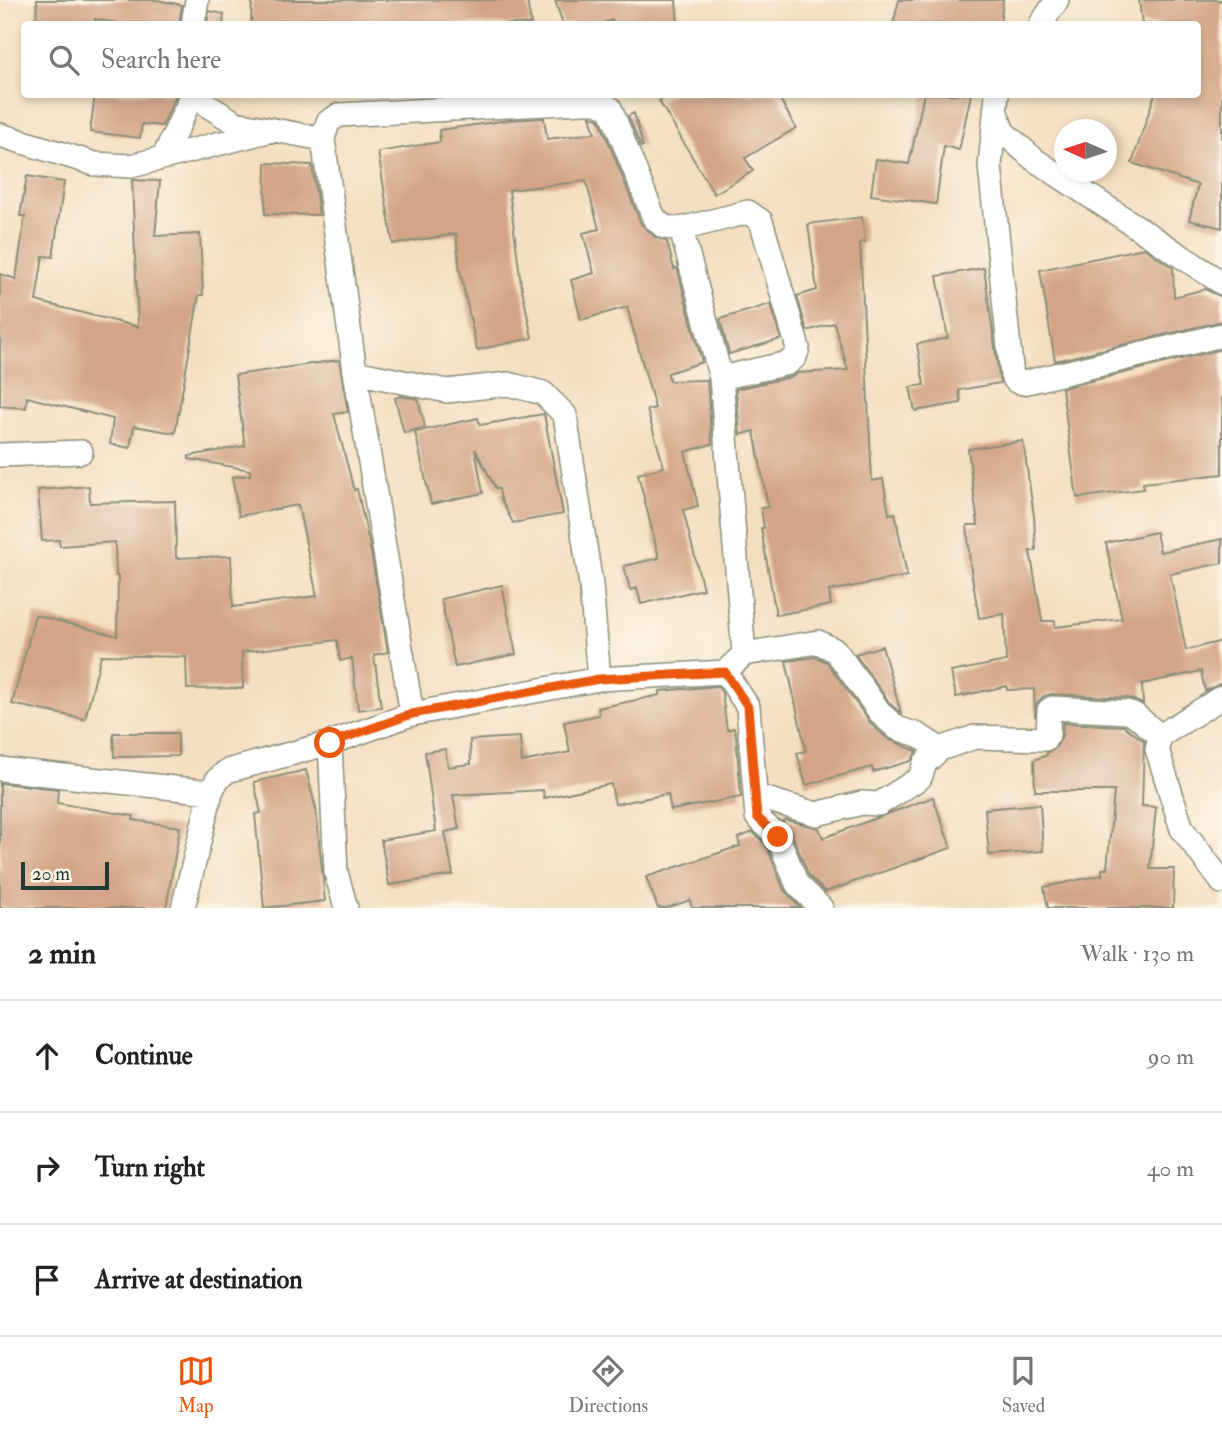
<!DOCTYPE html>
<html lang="en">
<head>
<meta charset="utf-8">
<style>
	body { margin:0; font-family:"IM FELL Double Pica",serif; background:#f2f2f2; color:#222 }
	.compass { position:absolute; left:1054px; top:119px; width:63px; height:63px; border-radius:50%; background:#fff; box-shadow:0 4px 10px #0003; rotate:273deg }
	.scale { position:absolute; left:21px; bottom:18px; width:88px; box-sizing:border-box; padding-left:7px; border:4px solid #1f3d34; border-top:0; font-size:19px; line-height:24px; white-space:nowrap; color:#1f3d34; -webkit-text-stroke:5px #fcf5e5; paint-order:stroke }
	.stop { position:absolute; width:21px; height:21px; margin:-16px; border:5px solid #ea580c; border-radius:50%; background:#fff }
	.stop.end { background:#ea580c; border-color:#fff; box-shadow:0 2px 7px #0008 }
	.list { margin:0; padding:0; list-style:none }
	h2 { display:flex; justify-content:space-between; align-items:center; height:91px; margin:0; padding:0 28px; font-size:30px }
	h2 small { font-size:23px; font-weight:400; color:#767676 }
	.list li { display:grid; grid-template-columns:46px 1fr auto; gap:21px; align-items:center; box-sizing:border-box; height:112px; padding:0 28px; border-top:2px solid #e0e0e0 }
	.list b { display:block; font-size:26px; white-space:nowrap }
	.list em { font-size:23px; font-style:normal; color:#767676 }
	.icon { flex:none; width:38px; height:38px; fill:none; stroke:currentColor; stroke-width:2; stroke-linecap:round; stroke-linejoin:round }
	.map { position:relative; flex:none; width:1222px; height:908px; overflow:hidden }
	.search { position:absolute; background:#fff; box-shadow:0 4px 10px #0003; left:21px; right:21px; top:21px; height:77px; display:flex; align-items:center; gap:18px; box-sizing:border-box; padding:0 24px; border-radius:7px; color:#767676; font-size:26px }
	.sheet { height:427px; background:#fff }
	nav { display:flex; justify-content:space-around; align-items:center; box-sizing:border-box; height:98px; border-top:2px solid #e0e0e0; background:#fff; font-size:19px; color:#767676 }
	nav a { display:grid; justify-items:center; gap:4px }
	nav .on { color:#ea580c }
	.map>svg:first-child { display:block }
</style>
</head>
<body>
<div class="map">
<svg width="1222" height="908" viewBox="0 0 1222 908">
	<rect width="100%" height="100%" fill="#fcf5e5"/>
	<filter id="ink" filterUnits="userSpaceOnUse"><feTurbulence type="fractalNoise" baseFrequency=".0143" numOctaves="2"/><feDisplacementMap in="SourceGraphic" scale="14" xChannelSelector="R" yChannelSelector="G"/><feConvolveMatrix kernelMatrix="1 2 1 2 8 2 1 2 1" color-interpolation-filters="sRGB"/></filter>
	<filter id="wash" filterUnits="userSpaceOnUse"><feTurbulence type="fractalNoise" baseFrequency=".00686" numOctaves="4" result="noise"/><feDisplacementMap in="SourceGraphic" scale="28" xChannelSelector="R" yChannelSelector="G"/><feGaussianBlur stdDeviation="1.57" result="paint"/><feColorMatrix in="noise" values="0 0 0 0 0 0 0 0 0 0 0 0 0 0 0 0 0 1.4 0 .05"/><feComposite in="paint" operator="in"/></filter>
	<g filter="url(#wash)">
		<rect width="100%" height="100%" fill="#f4dec0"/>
		<g id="blocks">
			<path fill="#d3a487" d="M37 0H157L182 5 179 24H121L95 19V24H36Z
				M252 0H527L531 24H251Z
				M555 0H676L678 24H614L612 20 601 24H563Z
				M899 0H1003L1000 24H893Z
				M1139 0H1222V228L1189 220 1198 185 1132 163 1155 94H1198V24H1142Z
				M209 11 224 14 223 24H207Z
				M95 94H177L162 126 142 124 140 138 90 132Z
				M672 94H777L796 128 745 158 753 171 714 194 659 101Z
				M924 94H971L959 150 944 146 936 204 871 195 876 159 909 164Z
				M634 113 643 146 641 147 628 116Z
				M590 116 599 118 641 224 655 237 667 242 674 269 677 268 702 362 668 373 669 381 707 380 712 444 685 452 698 506 683 510 703 589 641 604 637 588 630 590 624 566 659 558 638 474 664 467 647 410 655 408 627 307 581 320 571 280 594 273 583 233 599 229 586 181 509 190 521 284 532 338 477 350 460 271 456 234 393 244 378 152 440 142 439 130 509 120 544 118 547 139 595 133Z
				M266 163 312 165 319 215 265 214Z
				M27 176 64 182 53 257 43 256 36 301 138 327 132 180 160 181 155 236 200 234 203 295H199L175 433 134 426 130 448 110 444 113 419 27 397 26 408 0 406V274L16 279 25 216H20Z
				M862 217 865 242 860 243 872 481 883 479 889 514 895 513 907 576 829 591 831 605 776 615 761 528H764L761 508 768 507 754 431 740 435 736 389 791 377 798 373 848 370 834 323 807 331 797 296 817 290 808 224Z
				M1144 248 1173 268 1174 297 1205 289 1222 297V321L1055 361 1040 270Z
				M984 268 1000 383 959 390 961 403 915 411 910 387 924 385 917 344 948 338 937 276Z
				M771 304 781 339 729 354 720 319Z
				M1222 349V474L1143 483 1144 489 1077 498 1062 388Z
				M339 360 348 412 334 414 354 490 357 489 371 551 388 652 374 655 381 707 358 710 352 658 340 661 337 640 242 652 243 688 187 689 186 657 101 655 85 719 12 704 35 615 117 636 118 576H116L115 542 60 546 59 540 42 541 38 490 89 486 90 503 175 501 176 558 231 556 233 607 317 596 298 505 239 516 232 477 250 475V470L189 459V456L245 446 235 375Z
				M401 396 418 399 425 427 404 433 395 398Z
				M544 414 563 514 513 523 501 500 499 489H496L475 449 483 493 431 504 415 432 478 418 480 425Z
				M1023 441 1034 516 1036 551H1030L1042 621H1055V627L1122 619 1106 543 1156 532 1160 552 1222 539V563L1170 574 1186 650 1222 641V683L1205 691 1201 671 1142 684 1143 704 1128 698 1052 694 1044 696 1037 703 1035 717 1034 689 1007 690V686L956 697 951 672 1006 661 1004 614 979 618 970 564 967 525H978L968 449Z
				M502 585 516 654 455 667 441 599Z
				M882 646 901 713 891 705 855 654Z
				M816 657 827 662 872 725 888 739 917 751 911 761 873 772 872 767 806 785 797 753 806 751 786 661Z
				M718 686 722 693 727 730 734 728 736 736 741 797 671 810 668 794 615 804 611 784 544 798 543 790 453 795 459 829 445 832 453 875 389 885 381 840 436 831 425 752 445 749 448 767 471 764 470 740 520 737 522 762 570 752 564 722 599 715 598 708 660 695V691Z
				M1063 723 1124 726 1144 741 1142 806 1156 807 1150 869H1174L1173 908H1048L1044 887 1102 875V869H1107L1114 791H1035L1034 760 1047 755V753L1056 747 1062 736Z
				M113 733H178V756L114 757Z
				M306 770 316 809 325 901 264 908 255 814 261 813 254 782Z
				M0 783 58 789 57 803 134 816 133 820 180 827 166 908H0Z
				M933 797 951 848 825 892 809 876 791 832 782 821 786 820 819 828 823 838Z
				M1040 804 1043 851 989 855 985 809Z
				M753 832 766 845 784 890 801 908H692L690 900 667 908H658L646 877 740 846 738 838Z"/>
		</g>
	</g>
	<g filter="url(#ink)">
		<use href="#blocks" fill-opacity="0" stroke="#8a8e7a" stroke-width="2"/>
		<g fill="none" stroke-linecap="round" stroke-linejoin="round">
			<defs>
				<path id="street" d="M193 24 197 0
					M1041 24 1057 0
					M197 94 208 106 236 123 323 139
					M997 94 990 166 1012 376 1016 381 1023 383 1222 335
					M995 110 1003 132 1035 160 1222 283
					M0 135 95 164 131 166 272 130
					M164 156 193 94
					M681 229 721 378 744 654
					M355 372 447 391 508 384 543 393 565 415 591 585 599 679
					M0 455 81 452
					M725 672 748 707 757 817 778 837 797 884 821 908
					M1222 697 1160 736 1157 749 1182 829 1222 882
					M412 714 355 372 323 139 328 122 339 115 583 102H597L610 108 654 218 664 227 681 229 748 212 761 221 798 348 795 357 788 363 721 378
					M330 743 336 872 346 908
					M0 769 211 792
					M756 796 816 814 862 803 879 804 920 778 925 763 940 749 975 737 1045 739 1048 735 1049 710 1052 708 1127 712 1135 715 1160 736
					M183 908 211 792 217 780 227 771 330 743 412 714 599 679 725 672 744 654 818 642 836 651 881 714 897 728 918 735 940 749"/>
			</defs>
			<use href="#street" stroke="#8a8e7a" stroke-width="26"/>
			<use href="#street" stroke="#fff" stroke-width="23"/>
		</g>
	</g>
	<g fill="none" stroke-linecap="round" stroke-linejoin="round" filter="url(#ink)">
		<path stroke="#ea580c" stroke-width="9" d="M330 743 412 714 599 679 725 672 748 707 757 817 778 837"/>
	</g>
</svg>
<svg class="compass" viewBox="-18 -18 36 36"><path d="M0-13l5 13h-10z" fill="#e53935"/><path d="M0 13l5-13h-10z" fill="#767676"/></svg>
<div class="scale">20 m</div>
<div class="stop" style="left:330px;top:743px"></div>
<div class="stop end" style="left:778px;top:837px"></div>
<div class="search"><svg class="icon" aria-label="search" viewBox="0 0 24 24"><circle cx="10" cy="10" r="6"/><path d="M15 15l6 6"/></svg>Search here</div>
</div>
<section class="sheet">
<h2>2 min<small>Walk · 130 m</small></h2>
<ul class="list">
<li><svg class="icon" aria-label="ahead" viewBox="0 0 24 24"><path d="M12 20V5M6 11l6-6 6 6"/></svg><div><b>Continue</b></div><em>90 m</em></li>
<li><svg class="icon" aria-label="right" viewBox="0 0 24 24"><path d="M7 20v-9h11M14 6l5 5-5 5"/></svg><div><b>Turn right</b></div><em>40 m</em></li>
<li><svg class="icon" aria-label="arrive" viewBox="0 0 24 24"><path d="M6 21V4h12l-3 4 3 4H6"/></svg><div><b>Arrive at destination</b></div></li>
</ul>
</section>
<nav>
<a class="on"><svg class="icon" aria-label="map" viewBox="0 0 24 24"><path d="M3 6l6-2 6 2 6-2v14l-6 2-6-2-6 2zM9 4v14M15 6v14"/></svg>Map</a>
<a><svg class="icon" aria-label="directions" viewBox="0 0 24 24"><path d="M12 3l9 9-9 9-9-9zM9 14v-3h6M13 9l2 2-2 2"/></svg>Directions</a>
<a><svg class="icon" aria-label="saved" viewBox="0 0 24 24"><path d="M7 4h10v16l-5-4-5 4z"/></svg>Saved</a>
</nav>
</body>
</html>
